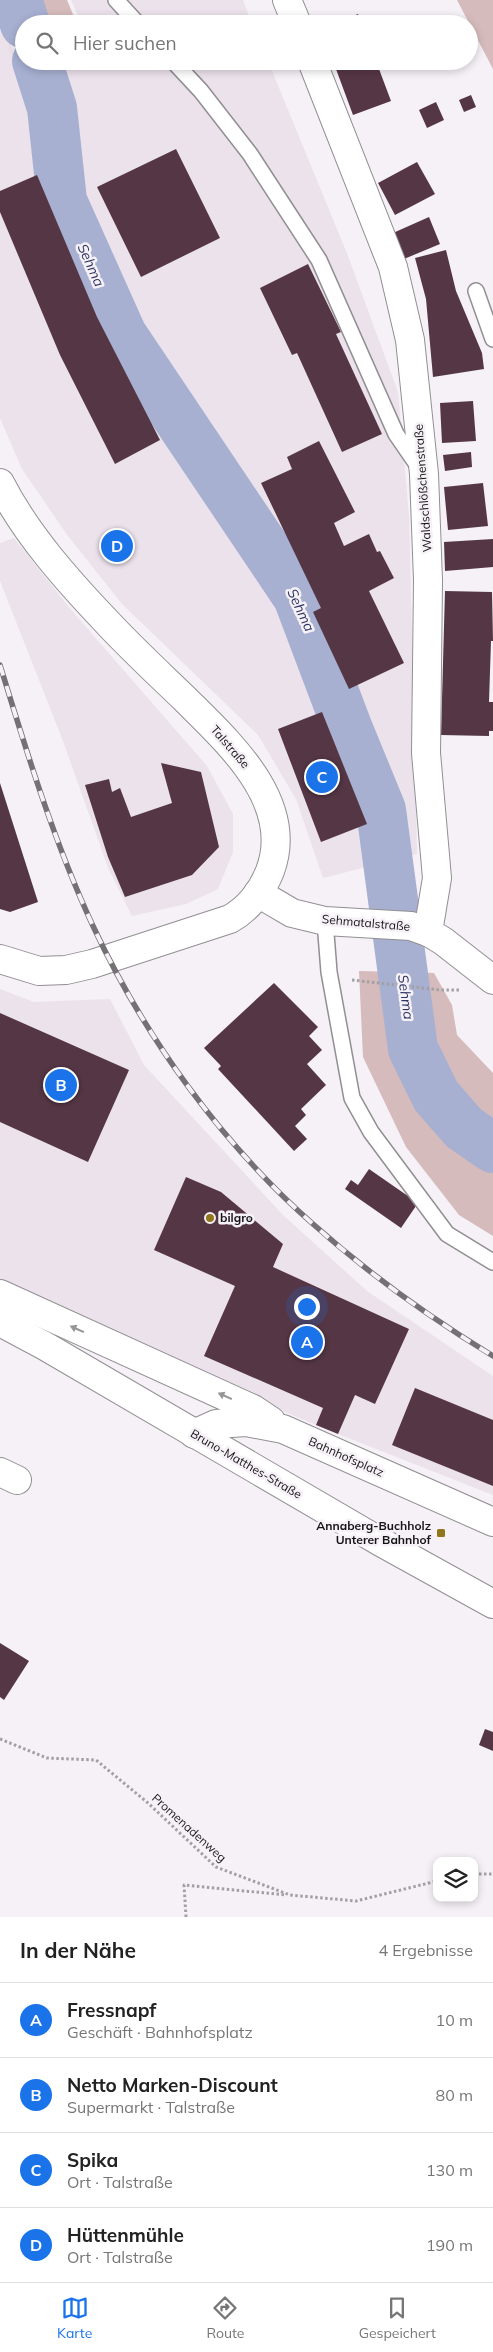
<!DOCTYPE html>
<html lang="de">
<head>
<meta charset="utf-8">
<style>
	body { margin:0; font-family:Mulish,sans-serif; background:#f2f2f2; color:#222 }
	.controls { position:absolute; right:15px; bottom:15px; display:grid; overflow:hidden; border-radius:10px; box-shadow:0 2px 8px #0003 }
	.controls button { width:45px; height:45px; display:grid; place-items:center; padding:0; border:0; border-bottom:1px solid #e0e0e0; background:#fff; color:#222; font:25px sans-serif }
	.you { position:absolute; left:306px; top:1306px; width:18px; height:18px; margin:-12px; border:4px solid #fff; border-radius:50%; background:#1a73e8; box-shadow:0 0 0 8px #1a73e833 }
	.badge { display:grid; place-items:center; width:32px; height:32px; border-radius:50%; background:#1a73e8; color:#fff; font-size:16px; font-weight:700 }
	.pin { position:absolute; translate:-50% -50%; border:2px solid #fff; box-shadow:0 1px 5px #0006 }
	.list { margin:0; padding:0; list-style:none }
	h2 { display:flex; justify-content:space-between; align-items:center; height:65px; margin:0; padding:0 20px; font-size:21px }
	h2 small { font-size:16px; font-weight:400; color:#767676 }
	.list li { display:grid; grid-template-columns:32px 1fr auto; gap:15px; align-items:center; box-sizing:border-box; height:75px; padding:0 20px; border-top:1px solid #e0e0e0 }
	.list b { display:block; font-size:19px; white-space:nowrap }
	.list p { margin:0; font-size:16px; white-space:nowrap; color:#767676 }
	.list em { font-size:16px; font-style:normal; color:#767676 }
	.icon { flex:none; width:28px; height:28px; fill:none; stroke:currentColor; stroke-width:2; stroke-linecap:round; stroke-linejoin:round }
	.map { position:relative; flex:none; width:493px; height:1917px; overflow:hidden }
	.search { position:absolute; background:#fff; box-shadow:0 2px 8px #0003; left:15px; right:15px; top:15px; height:55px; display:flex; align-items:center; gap:12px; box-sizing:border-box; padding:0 18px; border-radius:28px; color:#767676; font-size:19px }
	.sheet { height:365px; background:#fff }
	nav { display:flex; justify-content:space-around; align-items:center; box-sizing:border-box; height:70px; border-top:1px solid #e0e0e0; background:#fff; font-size:14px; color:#767676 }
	nav a { display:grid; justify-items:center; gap:2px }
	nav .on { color:#1a73e8 }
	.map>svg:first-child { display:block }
</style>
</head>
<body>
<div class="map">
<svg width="493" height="1917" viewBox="0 0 493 1917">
	<rect width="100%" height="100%" fill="#f5f1f6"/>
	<path fill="#ece2ec" d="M71 0H243L252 24H82Z
		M0 14 27 92 74 61H268L348 256 398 392 409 515 417 854 323 878 296 799 258 735 122 604 68 536 22 469 0 418Z
		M14 538 73 612 207 766 233 814V852L218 889 186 904 132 916 108 868 63 741 0 581V543Z
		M0 989 34 1002 110 999 144 1065 283 1215 367 1291 493 1376V1495L338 1434 137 1350 0 1290Z"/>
	<path fill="#d5bbbc" d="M30 0H67L77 24H37Z
		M457 0H493V69Z
		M359 971 434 973 452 1005 457 1035 493 1073V1236L459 1215 406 1147 363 1057Z"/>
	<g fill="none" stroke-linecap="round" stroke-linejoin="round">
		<path stroke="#a7b0d1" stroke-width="50" d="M17 0 25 24
			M37 61 52 108 62 201 122 335 298 597 347 727 381 810 413 1049 436 1096 464 1128 493 1148"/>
	</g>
	<path fill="#553645" d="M358 14 362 24H333Z
		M333 61H376L391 101 353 115Z
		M471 95 476 107 464 112 459 100Z
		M436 102 444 120 427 128 419 110Z
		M176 149 220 238 141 277 97 187Z
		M417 162 435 194 395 215 378 183Z
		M37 175 97 317 160 440 115 464 60 355 0 212V191Z
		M429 217 440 244 404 259 393 233Z
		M446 250 456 291 482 353 484 369 433 377 426 299 415 258Z
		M308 264 341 332 336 334 382 434 342 452 297 353 292 355 260 288Z
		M473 401 476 441 442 443 440 403Z
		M319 441 355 512 334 523 344 546 369 534 377 552 380 551 394 578 369 591 404 663 349 689 313 612 321 608 261 483 292 469 287 457Z
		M471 452 472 467 445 471 443 455Z
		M483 483 488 526 448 530 444 487Z
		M493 539V567L445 571 444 542Z
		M445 591 492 592 493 641H491L489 702H493V731H489V736L441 735Z
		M322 712 367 824 321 842 278 729Z
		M161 763 201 772 219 847 192 875 125 897 108 857 85 785 109 779 112 792 120 788 131 817 172 803Z
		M0 783 38 902 10 912 0 909Z
		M274 983 318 1027 309 1036 322 1050 307 1064 326 1085 301 1109 306 1115 295 1126 307 1139 294 1151 218 1069 221 1066 204 1048Z
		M0 1013 129 1070 88 1162 0 1122Z
		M369 1169 418 1203 401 1228 345 1189 351 1180 358 1185Z
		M186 1177 221 1192 283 1244 273 1267 409 1329 375 1404 355 1395 338 1434 316 1425 323 1408 204 1356 235 1286 154 1250Z
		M415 1388 493 1420V1486L392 1445Z
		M0 1643 29 1661 4 1700 0 1697Z
		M485 1729 493 1732V1751L479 1745Z"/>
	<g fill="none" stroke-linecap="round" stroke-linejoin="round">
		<defs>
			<path id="lane" d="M116 0 138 24
				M173 61 201 91 250 154 319 260 396 434 418 466
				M476 291 493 339
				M325 921 329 972 352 1098 371 1132 447 1234 493 1262"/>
			<path id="street" d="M287 0 297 24
				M312 61 393 267 410 340 424 474 428 580 426 753 437 878 428 932
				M0 1294 253 1409 271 1421
				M194 1434 216 1424 246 1422 283 1429 493 1522
				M0 1472 17 1480"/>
			<path id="secondary" d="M258 893 292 913 325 921 411 926 428 932 443 941 493 980"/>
			<path id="primary" d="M0 483C26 534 67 580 106 621 131 648 158 673 184 698 228 742 296 802 270 871 262 891 248 909 230 919L92 964 66 970 39 971 0 959
				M0 1322 45 1346 379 1541 493 1604"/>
		</defs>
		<use href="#lane" stroke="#928f93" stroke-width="18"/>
		<use href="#street" stroke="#928f93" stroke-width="30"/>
		<use href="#secondary" stroke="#928f93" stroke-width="30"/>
		<use href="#primary" stroke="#928f93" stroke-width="30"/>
		<path stroke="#a3a0a3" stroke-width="3" stroke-dasharray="2.5 2.5" stroke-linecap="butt" d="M352 980 440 990H460
			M0 1739 47 1758 96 1760 148 1803 216 1867 290 1895 356 1901 437 1881
			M474 1874H493
			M186 1917 184 1885 286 1895"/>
		<use href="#lane" stroke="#fff" stroke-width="15"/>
		<use href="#street" stroke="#fff" stroke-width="28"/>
		<use href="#secondary" stroke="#fff" stroke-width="28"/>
		<use href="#primary" stroke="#fff" stroke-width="28"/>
		<defs>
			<path id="rail" d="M0 665C27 753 54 842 93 926 144 1036 221 1143 313 1224 369 1274 429 1317 493 1356"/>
		</defs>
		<use href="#rail" stroke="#747174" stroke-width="5.5"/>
		<use href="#rail" stroke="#f5f1f6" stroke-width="4" stroke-dasharray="11" stroke-linecap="butt"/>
	</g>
	<defs><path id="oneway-solid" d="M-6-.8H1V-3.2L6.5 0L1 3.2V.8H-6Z" transform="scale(1.25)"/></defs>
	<g fill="#969696">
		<use href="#oneway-solid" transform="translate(77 1329) rotate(-156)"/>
		<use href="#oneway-solid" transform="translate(225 1396) rotate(-156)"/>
	</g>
	<g fill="#90771d" stroke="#f5f1f6" stroke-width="2">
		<circle cx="210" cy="1218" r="5"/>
		<rect x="436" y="1528" width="10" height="10" rx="2.5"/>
	</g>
	<g text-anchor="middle" stroke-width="5" stroke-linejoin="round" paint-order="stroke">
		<g font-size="12" fill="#161516" stroke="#f5f1f6">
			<text transform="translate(423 488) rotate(-94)" y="4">Waldschlößchenstraße</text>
			<text transform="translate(230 747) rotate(49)" y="4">Talstraße</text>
			<text transform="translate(366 923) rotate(5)" y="4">Sehmatalstraße</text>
			<text transform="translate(346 1457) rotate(24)" y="4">Bahnhofsplatz</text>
			<text transform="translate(246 1464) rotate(30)" y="4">Bruno-Matthes-Straße</text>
			<text transform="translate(189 1828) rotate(42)" y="4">Promenadenweg</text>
		</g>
		<g font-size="12" font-weight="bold" fill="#161516" stroke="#f5f1f6" text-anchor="start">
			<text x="220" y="1222">bilgro</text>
			<text x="431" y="1530" text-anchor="end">Annaberg-Buchholz<tspan x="431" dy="14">Unterer Bahnhof</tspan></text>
		</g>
		<g font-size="14" font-style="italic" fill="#2d3663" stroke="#f5f1f6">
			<text transform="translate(91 265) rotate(66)" y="5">Sehma</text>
			<text transform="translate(301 610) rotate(65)" y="5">Sehma</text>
			<text transform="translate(406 997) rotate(82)" y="5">Sehma</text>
		</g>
	</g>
</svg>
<div class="controls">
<button><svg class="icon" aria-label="layers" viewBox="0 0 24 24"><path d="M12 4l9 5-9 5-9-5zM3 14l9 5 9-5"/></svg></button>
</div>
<div class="you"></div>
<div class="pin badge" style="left:307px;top:1342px">A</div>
<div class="pin badge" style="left:61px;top:1085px">B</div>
<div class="pin badge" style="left:322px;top:777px">C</div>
<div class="pin badge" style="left:117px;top:546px">D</div>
<div class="search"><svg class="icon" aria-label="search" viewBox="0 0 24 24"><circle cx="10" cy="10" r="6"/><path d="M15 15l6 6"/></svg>Hier suchen</div>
</div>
<section class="sheet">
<h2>In der Nähe<small>4 Ergebnisse</small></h2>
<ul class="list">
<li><span class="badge">A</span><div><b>Fressnapf</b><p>Geschäft · Bahnhofsplatz</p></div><em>10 m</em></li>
<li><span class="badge">B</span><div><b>Netto Marken-Discount</b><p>Supermarkt · Talstraße</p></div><em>80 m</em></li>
<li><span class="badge">C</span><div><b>Spika</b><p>Ort · Talstraße</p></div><em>130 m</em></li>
<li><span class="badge">D</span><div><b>Hüttenmühle</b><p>Ort · Talstraße</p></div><em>190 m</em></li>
</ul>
</section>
<nav>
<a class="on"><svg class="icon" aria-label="map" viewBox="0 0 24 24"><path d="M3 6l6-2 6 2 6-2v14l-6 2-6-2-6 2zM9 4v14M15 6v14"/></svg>Karte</a>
<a><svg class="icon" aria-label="directions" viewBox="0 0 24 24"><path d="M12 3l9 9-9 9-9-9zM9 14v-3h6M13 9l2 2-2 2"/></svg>Route</a>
<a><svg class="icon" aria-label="saved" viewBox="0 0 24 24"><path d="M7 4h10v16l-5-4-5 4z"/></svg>Gespeichert</a>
</nav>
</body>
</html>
